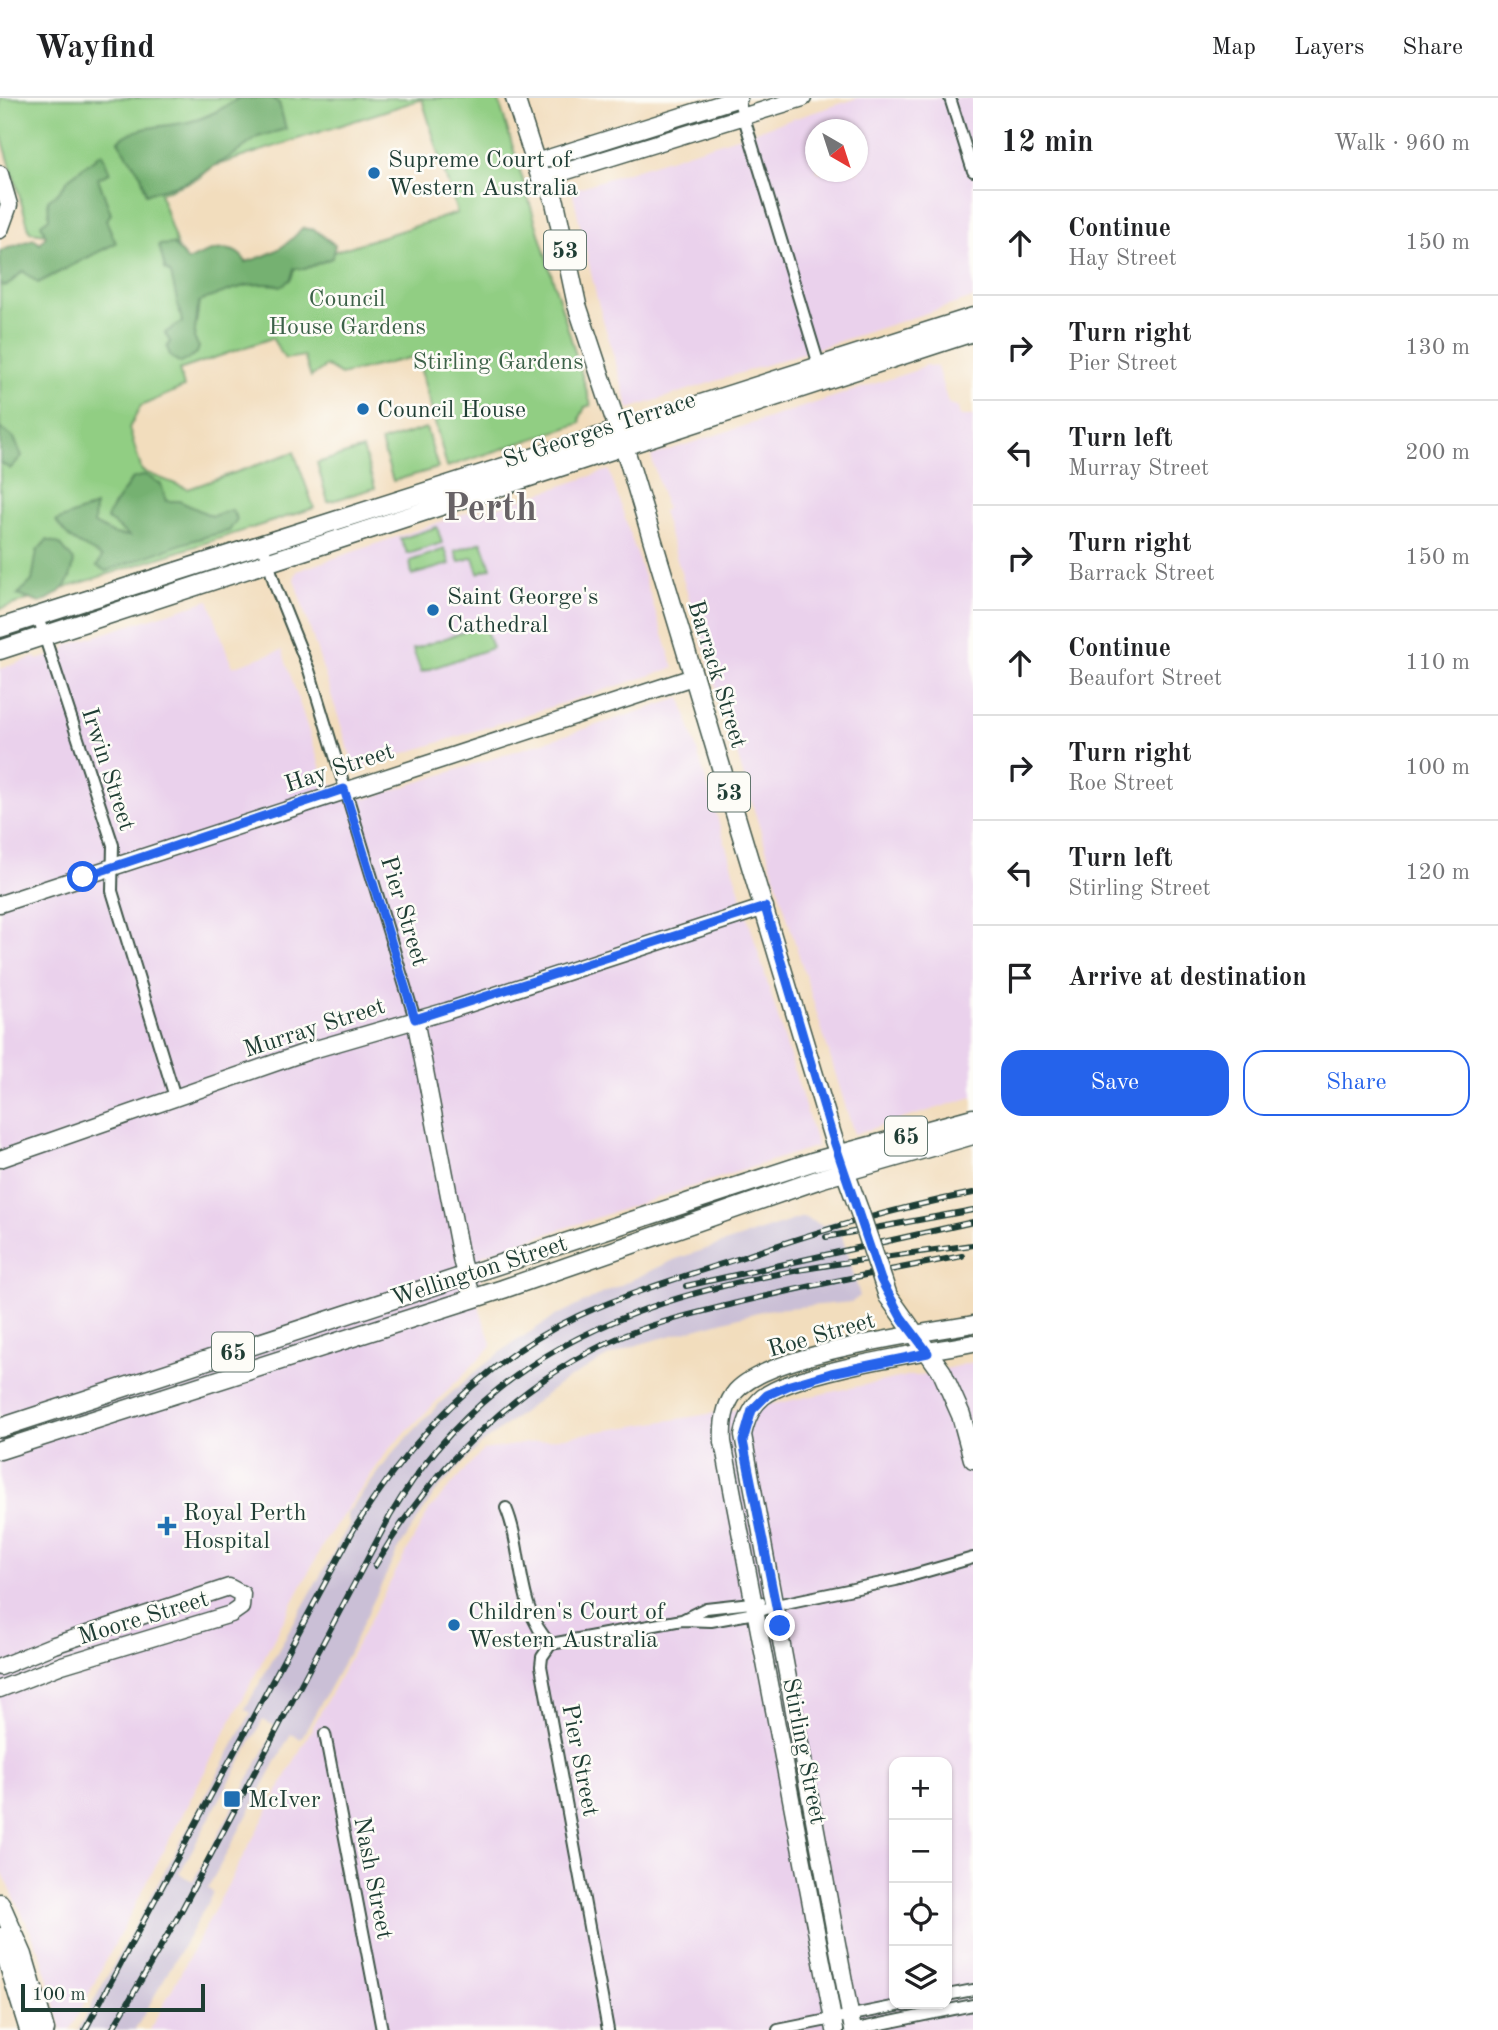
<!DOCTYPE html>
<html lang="en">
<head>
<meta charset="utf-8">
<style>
	body { margin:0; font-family:"Old Standard TT",serif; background:#f6f6f6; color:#202124 }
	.controls { position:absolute; right:21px; bottom:21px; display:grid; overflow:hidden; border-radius:14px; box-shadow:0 2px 5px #0004 }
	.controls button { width:63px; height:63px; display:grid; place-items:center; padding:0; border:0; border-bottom:2px solid #e0e0e0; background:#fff; color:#202124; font:35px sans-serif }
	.compass { position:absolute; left:805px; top:21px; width:63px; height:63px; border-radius:50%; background:#fff; box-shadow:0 2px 5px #0004; rotate:141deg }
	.scale { position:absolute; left:21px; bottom:18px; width:184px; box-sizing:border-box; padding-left:7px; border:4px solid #1f3d34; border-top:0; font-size:19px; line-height:24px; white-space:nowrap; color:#1f3d34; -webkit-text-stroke:5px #fdfcf7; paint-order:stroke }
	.stop { position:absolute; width:21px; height:21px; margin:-16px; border:5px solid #2563eb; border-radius:50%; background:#fff }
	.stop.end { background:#2563eb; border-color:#fff; box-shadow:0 2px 7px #0008 }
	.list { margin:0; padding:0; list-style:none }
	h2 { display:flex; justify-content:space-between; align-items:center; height:91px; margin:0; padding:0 28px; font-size:30px }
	h2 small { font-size:23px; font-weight:400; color:#757577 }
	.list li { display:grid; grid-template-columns:46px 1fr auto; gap:21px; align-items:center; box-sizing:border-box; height:105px; padding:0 28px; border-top:2px solid #e0e0e0 }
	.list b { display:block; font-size:26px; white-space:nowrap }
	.list p { margin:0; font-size:23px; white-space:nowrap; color:#757577 }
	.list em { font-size:23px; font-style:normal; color:#757577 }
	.actions { display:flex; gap:14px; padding:21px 28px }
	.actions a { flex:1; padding:16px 0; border:2px solid #2563eb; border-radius:21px; text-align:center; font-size:24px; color:#2563eb }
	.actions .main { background:#2563eb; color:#fff }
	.icon { flex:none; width:38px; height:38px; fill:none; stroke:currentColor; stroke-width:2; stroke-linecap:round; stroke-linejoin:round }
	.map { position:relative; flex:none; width:973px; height:1932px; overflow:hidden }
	header { display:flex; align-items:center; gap:42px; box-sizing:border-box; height:98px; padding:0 35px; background:#fff; border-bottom:2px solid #e0e0e0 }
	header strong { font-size:33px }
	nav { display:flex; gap:38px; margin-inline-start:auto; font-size:24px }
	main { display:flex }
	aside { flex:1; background:#fff }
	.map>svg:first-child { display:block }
</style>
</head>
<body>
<header>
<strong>Wayfind</strong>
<nav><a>Map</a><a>Layers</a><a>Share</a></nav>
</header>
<main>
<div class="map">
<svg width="973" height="1932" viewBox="0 0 973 1932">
	<rect width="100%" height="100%" fill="#fdfcf7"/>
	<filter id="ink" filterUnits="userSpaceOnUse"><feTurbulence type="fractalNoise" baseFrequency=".0143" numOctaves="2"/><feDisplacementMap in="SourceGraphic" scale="14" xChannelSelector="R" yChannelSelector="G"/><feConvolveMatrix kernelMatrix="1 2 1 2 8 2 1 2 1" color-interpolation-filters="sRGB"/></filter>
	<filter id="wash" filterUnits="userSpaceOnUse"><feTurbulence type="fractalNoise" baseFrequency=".00686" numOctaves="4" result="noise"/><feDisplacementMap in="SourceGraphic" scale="28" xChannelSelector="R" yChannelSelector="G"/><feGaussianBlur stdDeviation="1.57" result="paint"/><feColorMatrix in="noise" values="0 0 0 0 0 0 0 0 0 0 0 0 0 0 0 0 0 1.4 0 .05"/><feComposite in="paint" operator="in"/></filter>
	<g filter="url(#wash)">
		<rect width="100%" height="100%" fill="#f2ddbd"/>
		<path fill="#ead1ec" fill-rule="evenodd" d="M858 0H973V200L629 311 597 201 572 92ZM816 32H858V74H816Z
			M925 267 937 269 948 305 958 310 960 318H973V999L854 1036 662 413 666 411 651 358 914 273Z
			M609 372 674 570 355 671 294 481 297 473 469 414 490 412Z
			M209 502 232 569 282 552 325 683 366 701 681 600 817 1048 482 1157 478 1206 492 1248 389 1351 325 1443 70 1932H62L41 1856 0 1769V571L35 559 38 562 64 553 67 547Z
			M973 1264V1932H150L429 1412 483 1352 778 1305 908 1278H918ZM894 1664H947V1906H894Z"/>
		<path fill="#cabfd6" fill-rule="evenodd" d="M803 1119 823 1128 837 1122 860 1198 852 1204 765 1212 640 1246 607 1259 561 1285 480 1347 434 1396 397 1454 349 1554 301 1641 291 1636 208 1790 213 1795 135 1932H78L251 1615 245 1611 349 1427 347 1416 393 1355 439 1306 474 1275 510 1247 557 1217 676 1161ZM263 1622 277 1629 193 1783 179 1776Z"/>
		<path fill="#91ce83" stroke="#58865c" stroke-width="2" fill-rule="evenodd" d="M0 0H498L591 307 585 309 580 320 581 325 447 369 417 258 341 277 326 268 311 279 304 258 285 261 272 240 179 272 184 289 141 308 129 330 142 373 188 391 294 354 314 410 0 511V157L64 138 30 134 0 32ZM422 1 457 115 193 198 160 95 197 81 214 68Z
			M426 330 438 370 393 383 381 344Z
			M363 351 375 390 328 404 317 365Z
			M437 429 442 445 408 456 400 441Z
			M482 444 491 470 478 475 473 459 459 464 455 453Z
			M445 451 450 466 412 477 410 463Z
			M484 527 492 550 421 574 413 551Z"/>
		<path fill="#74b171" stroke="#4a7752" stroke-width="2" d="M239 0H271L279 5 286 31 258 39 235 56 186 84 146 96 141 77 118 43C136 27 166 29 188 24 207 20 223 10 239 0Z
			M102 55 110 75 98 80 111 116 106 122 116 145 38 185 23 173 7 188 0 187V153L34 141 40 146 46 138 41 126 49 120 48 102 60 93 69 80Z
			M302 130 315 132 335 147 332 160 305 171H294L291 181 282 188C251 181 228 193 199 204L194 240 199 249 197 255 181 265 171 259 167 250 170 244 165 235 182 224 171 176 165 171 159 147 173 146 188 163C206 153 233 142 246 164 270 157 286 150 302 130Z
			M0 330 14 340 22 358 10 371 0 364Z
			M145 377 161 386 166 403H179L212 418 232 412 237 421 229 433C187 442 147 459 106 473L97 468 102 459C78 443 75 450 56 423L95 408 94 426 114 436 129 438 107 421C111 406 125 395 131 381Z
			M47 442 60 446 74 463C71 487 61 496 40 505L17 497 32 483 37 453Z"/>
	</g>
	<g filter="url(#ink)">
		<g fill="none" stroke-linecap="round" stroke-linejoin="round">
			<defs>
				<path id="street" d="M738 0 819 267
					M950 0 973 73
					M263 447 276 490 309 572 415 921
					M38 519 113 747 112 793 175 999
					M506 1410C524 1452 516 1513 551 1546
					M684 1521 706 1510 760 1504
					M551 1546 682 1522 711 1523 755 1515 776 1507 896 1482 973 1460
					M551 1546 542 1559 541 1568 608 1932
					M325 1636 382 1932
					M947 1897 973 1892
					M778 1932 907 1906
					M852 1932 973 1907"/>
				<path id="secondary" d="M536 64 739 0
					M0 76 9 107 0 132
					M541 81 803 0
					M0 806 693 579
					M415 921 462 1165 473 1200
					M0 1061 309 953 447 913 765 809
					M0 1569 54 1547 229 1489 242 1496 241 1509 231 1516 62 1567 0 1591
					M835 1932 723 1344C722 1327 724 1307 736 1293 771 1255 920 1236 973 1226
					M853 1932 743 1337C746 1323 752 1308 763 1299 796 1273 927 1254 973 1245"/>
				<path id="primary" d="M515 0 541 81 550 91 555 104 577 207 629 364 833 1040 859 1112
					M0 530 973 219
					M0 552 973 234
					M888 1198 942 1274 961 1317 973 1361
					M0 1330 812 1064 973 1020
					M0 1352 503 1191 823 1080 973 1037
					M0 1805 23 1857 45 1932
					M0 1839 29 1932"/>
			</defs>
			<use href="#street" stroke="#3f5549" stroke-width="14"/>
			<use href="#secondary" stroke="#3f5549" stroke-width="19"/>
			<use href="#primary" stroke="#3f5549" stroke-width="21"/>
			<use href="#street" stroke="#fff" stroke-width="10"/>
			<use href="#secondary" stroke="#fff" stroke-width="16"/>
			<use href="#primary" stroke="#fff" stroke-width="18"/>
			<defs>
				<path id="rail" d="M826 1139 973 1112
					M686 1188 973 1124
					M375 1468C430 1373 514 1286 616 1241 653 1225 693 1216 733 1206 809 1187 885 1173 962 1158
					M85 1932 354 1431C409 1343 483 1263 578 1218 631 1194 688 1177 743 1159 822 1132 891 1111 973 1095
					M112 1932 179 1817 390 1418C518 1199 745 1177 973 1147"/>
			</defs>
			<use href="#rail" stroke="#1f3d34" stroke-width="6"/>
			<use href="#rail" stroke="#fdfcf7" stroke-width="3.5" stroke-dasharray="10" stroke-linecap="butt"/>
			<defs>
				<path id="primary-bridge" d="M859 1112 888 1198"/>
			</defs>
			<use href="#primary-bridge" stroke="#3f5549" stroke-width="21" stroke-linecap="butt"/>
			<use href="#primary-bridge" stroke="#fff" stroke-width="18"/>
		</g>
	</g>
	<g fill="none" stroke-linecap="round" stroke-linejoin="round" filter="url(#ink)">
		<path stroke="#2563eb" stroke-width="9" d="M83 779 344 691 415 921 765 809 833 1040 881 1182 901 1219 928 1255 831 1275 790 1287 767 1297 752 1312 743 1343 780 1528"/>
	</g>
	<g fill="#1f6fb2" stroke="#fdfcf7" stroke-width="2.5">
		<circle cx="374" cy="75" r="7"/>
		<circle cx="363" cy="311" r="7"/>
		<circle cx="433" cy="512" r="7"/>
		<path d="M163.5 1417.5h7v7h7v7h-7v7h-7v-7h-7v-7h7z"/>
		<circle cx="454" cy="1527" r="7"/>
		<rect x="223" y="1692" width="18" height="18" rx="3.5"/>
	</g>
	<g text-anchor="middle" stroke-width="5" stroke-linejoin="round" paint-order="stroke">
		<g fill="#fdfcf7" stroke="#62766e" stroke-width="2">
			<rect x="544" y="132.5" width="42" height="39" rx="5"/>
			<rect x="708" y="674.5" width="42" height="39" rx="5"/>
			<rect x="885" y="1018.5" width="42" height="39" rx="5"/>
			<rect x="212" y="1234.5" width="42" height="39" rx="5"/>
		</g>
		<g font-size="23" font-weight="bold" fill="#1f3d34">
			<text x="565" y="160">53</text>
			<text x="729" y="702">53</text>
			<text x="906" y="1046">65</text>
			<text x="233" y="1262">65</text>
		</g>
		<g font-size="24" fill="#1f3d34" stroke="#fdfcf7" text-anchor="start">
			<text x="388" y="69">Supreme Court of<tspan x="388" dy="28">Western Australia</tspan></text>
			<text x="377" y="319">Council House</text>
			<text x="447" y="506">Saint George's<tspan x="447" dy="28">Cathedral</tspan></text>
			<text x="183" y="1422">Royal Perth<tspan x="183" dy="28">Hospital</tspan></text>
			<text x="468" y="1521">Children's Court of<tspan x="468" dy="28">Western Australia</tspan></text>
			<text x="248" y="1709">McIver</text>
		</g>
		<g font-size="24" fill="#3c6148" stroke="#fdfcf7">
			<text x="347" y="208">Council<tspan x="347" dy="28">House Gardens</tspan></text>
			<text x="498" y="271">Stirling Gardens</text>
		</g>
		<g font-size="24" fill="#1f3d34" stroke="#fdfcf7">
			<text transform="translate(599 331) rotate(-18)" y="8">St Georges Terrace</text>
			<text transform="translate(718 576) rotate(73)" y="8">Barrack Street</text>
			<text transform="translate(339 669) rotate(-18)" y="8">Hay Street</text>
			<text transform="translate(109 671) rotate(72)" y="8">Irwin Street</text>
			<text transform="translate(405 813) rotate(73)" y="8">Pier Street</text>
			<text transform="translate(314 929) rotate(-18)" y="8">Murray Street</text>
			<text transform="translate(479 1172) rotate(-18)" y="8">Wellington Street</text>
			<text transform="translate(821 1236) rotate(-16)" y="8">Roe Street</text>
			<text transform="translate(143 1519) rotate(-17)" y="8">Moore Street</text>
			<text transform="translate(805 1653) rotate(79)" y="8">Stirling Street</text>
			<text transform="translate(581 1662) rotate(79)" y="8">Pier Street</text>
			<text transform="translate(374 1780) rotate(79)" y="8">Nash Street</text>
		</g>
		<g font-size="38" font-weight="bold" fill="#676265" stroke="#fdfcf7">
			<text x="490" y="422">Perth</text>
		</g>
	</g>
</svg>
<div class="controls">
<button>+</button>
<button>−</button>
<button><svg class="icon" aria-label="locate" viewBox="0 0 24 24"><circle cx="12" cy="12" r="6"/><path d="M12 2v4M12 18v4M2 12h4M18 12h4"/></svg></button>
<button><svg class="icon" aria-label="layers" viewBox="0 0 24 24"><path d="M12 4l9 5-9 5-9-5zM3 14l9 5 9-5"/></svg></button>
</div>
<svg class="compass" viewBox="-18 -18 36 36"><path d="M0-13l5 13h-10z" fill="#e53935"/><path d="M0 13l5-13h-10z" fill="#757577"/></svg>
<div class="scale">100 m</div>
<div class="stop" style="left:83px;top:779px"></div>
<div class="stop end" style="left:780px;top:1528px"></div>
</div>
<aside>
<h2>12 min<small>Walk · 960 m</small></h2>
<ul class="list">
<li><svg class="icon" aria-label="ahead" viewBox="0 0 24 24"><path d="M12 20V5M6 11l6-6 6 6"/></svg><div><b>Continue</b><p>Hay Street</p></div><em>150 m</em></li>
<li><svg class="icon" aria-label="right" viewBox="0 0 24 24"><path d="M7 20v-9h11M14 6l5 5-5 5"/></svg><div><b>Turn right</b><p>Pier Street</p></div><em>130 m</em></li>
<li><svg class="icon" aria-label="left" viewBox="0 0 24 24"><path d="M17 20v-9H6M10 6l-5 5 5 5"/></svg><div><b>Turn left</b><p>Murray Street</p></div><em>200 m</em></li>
<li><svg class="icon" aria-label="right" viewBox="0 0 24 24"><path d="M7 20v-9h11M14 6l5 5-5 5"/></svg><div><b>Turn right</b><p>Barrack Street</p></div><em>150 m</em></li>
<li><svg class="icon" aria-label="ahead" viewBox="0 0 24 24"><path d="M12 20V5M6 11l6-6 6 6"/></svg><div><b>Continue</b><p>Beaufort Street</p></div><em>110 m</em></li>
<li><svg class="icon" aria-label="right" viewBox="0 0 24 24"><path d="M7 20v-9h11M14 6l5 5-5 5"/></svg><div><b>Turn right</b><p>Roe Street</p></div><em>100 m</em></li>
<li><svg class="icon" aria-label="left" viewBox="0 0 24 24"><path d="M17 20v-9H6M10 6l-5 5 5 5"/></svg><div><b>Turn left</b><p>Stirling Street</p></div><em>120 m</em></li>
<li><svg class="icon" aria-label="arrive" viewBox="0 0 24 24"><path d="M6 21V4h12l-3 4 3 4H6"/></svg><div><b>Arrive at destination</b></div></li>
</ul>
<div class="actions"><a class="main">Save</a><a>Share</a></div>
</aside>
</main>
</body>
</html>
